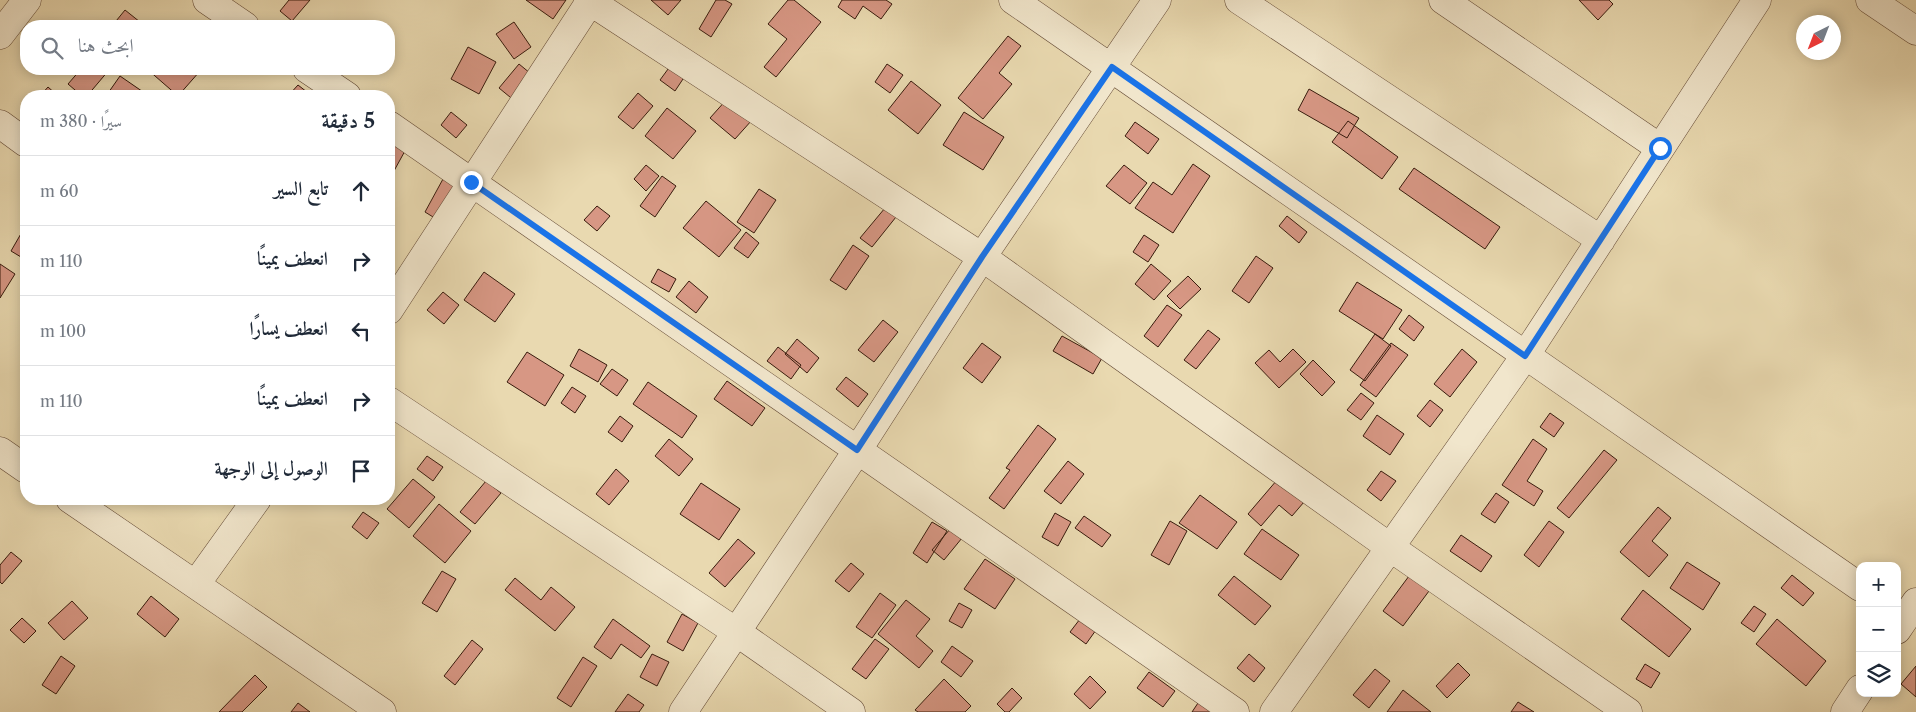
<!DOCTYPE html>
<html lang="ar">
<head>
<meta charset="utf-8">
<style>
	body { margin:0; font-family:"Libre Caslon Text",Amiri,serif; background:#f2f2f3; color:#1f2937; direction:rtl }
	.controls { position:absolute; right:15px; bottom:15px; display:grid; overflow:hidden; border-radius:10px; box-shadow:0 2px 12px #0003 }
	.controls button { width:45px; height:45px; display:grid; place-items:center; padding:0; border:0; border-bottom:1px solid #e0e1e3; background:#fff; color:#1f2937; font:25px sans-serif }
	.compass { position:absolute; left:1796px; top:15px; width:45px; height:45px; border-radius:50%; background:#fff; box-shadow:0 2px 12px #0003; rotate:222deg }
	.stop { position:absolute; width:15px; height:15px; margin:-11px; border:4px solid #1a73e8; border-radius:50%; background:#fff }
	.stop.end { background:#1a73e8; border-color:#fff; box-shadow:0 1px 5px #0008 }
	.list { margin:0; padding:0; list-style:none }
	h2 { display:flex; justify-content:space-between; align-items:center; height:65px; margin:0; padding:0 20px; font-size:21px }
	h2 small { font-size:16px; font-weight:400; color:#747a83 }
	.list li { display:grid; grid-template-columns:32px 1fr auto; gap:15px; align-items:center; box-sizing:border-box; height:70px; padding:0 20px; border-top:1px solid #e0e1e3 }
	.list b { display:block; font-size:19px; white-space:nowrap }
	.list em { font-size:16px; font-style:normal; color:#747a83 }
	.icon { flex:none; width:28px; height:28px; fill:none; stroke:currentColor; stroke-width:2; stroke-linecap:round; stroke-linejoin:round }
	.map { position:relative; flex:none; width:1916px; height:712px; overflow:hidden; direction:ltr }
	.search { position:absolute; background:#fff; box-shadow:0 2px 12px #0003; left:20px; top:20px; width:375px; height:55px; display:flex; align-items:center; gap:12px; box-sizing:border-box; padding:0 18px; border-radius:20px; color:#747a83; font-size:19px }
	.panel { position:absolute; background:#fff; box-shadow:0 2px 12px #0003; left:20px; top:90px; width:375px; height:415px; border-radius:20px; direction:rtl }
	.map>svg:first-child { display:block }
</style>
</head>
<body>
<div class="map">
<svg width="1916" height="712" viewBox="0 0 1916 712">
	<rect width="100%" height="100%" fill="#e9d9b0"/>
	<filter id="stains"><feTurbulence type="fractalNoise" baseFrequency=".004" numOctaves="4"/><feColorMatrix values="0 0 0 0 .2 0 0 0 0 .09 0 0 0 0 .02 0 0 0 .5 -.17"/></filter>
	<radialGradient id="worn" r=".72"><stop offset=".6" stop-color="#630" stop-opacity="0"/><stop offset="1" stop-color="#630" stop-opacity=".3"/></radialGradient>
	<path fill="#d79784" stroke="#381b0d" d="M289 0H310L292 21 280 11Z
		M526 0H566L553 19Z
		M651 0H681L668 15Z
		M716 0H725L732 4 711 37 699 29Z
		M788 0H794L821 22 776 77 764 67 787 39 768 24Z
		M842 0H886L892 4 881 19 863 6 855 19 838 7Z
		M1579 0H1609L1613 4 1598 20Z
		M125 10 145 26H112Z
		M514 22 531 47 514 59 496 34Z
		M1008 36 1021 46 999 73 1012 84 983 119 958 98Z
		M468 47 496 62 479 94 451 79Z
		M519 64 536 78 516 102 499 88Z
		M887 64 903 75 890 93 875 82Z
		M671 65 685 76 675 91 660 80Z
		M81 69 109 70 87 96H82L68 84Z
		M147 69H198L200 71 178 96Z
		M120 76 149 96H106Z
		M911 81 941 105 918 134 888 110Z
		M298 85 312 96H288Z
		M48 87 58 96H40Z
		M1309 89 1359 118 1347 138 1298 110Z
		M638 93 653 106 633 129 618 117Z
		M727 99 752 120 735 139 710 118Z
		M667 108 696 131 673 159 645 136Z
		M451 112 467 125 456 138 441 125Z
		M964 112 1004 137 983 170 943 145Z
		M1348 121 1398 157 1382 179 1332 142Z
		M1135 122 1159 139 1148 154 1125 136Z
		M389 139 406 149 389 180Z
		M1193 164 1210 176 1173 233 1135 208 1153 182 1172 195Z
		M646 165 659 176 646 191 634 179Z
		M1124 165 1147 183 1130 204 1106 186Z
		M1414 168 1500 227 1485 249 1399 189Z
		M662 176 676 186 655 217 640 206Z
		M443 179 456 186 438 220 425 212Z
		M759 189 776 200 754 233 737 222Z
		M706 201 741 230 719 257 683 228Z
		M597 206 610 216 597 231 584 220Z
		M885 208 896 217 872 247 860 238Z
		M1287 216 1307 232 1299 243 1279 226Z
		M26 225V260L11 251Z
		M746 232 759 243 748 258 734 248Z
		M1144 235 1159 245 1148 262 1133 252Z
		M853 245 869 256 846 290 830 280Z
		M1256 256 1273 268 1249 303 1232 291Z
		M0 264 15 274 0 298Z
		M1151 264 1171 281 1154 300 1135 284Z
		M658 269 676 279 669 292 651 282Z
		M484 272 515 294 495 322 464 300Z
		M1188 276 1201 289 1180 309 1167 296Z
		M689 281 708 297 696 313 676 297Z
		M1357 282 1402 310 1383 339 1339 311Z
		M443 292 459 305 444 324 427 310Z
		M1167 305 1182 315 1158 347 1144 336Z
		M1409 315 1424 327 1414 341 1399 329Z
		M883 320 898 332 874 362 858 350Z
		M1208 330 1220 339 1196 369 1184 360Z
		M1375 334 1391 346 1365 381 1350 370Z
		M1062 336 1102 358 1093 374 1053 351Z
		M797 339 819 358 807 373 785 354Z
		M982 343 1001 357 982 383 963 368Z
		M1391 343 1408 355 1376 397 1360 385Z
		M778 347 801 365 791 379 767 361Z
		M579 349 607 365 598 382 570 366Z
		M1293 349 1306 362 1279 388 1255 363 1269 350 1280 362Z
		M1462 349 1477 362 1450 397 1434 384Z
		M527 352 564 375 545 406 507 382Z
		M1313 360 1335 382 1322 396 1300 374Z
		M612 369 628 380 617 396 600 384Z
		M846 377 868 394 858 407 836 389Z
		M727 381 765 408 752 426 714 399Z
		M648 382 697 416 682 438 633 404Z
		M572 387 586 396 575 413 561 403Z
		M1361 393 1374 403 1361 420 1347 410Z
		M1430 400 1443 410 1430 427 1417 416Z
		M1550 413 1564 423 1554 437 1540 427Z
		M1377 415 1404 434 1390 455 1363 436Z
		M620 416 633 426 622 442 608 432Z
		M1038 425 1056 439 1004 509 989 498 1010 470 1006 468Z
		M669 439 693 459 679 476 655 456Z
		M1533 439 1547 449 1527 481 1543 491 1534 506 1502 485Z
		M1604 450 1617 460 1569 518 1557 508Z
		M427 456 443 467 433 481 417 469Z
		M1068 461 1084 474 1061 504 1044 491Z
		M616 469 629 481 609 505 596 494Z
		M1381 471 1396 481 1381 501 1367 490Z
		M413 479 435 497 409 528 387 509Z
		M1277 480 1304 502 1292 516 1279 505 1261 526 1248 514Z
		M486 481 501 493 475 524 460 512Z
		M701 483 740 509 719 540 680 514Z
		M1496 493 1509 502 1495 523 1481 514Z
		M1200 495 1237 522 1217 549 1179 523Z
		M439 504 471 531 445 563 413 536Z
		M1658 507 1671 518 1652 541 1668 555 1649 577 1620 552Z
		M363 512 379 523 367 539 352 527Z
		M1055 513 1071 522 1058 546 1042 537Z
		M1084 516 1111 535 1102 547 1075 528Z
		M1170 521 1187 531 1169 565 1151 555Z
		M1549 521 1564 532 1539 567 1524 555Z
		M932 522 947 531 927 563 913 553Z
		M951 528 962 538 944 560 932 550Z
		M1262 529 1299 555 1281 580 1244 554Z
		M1461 535 1492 556 1481 572 1450 551Z
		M738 539 755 553 725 587 709 573Z
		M11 552 22 561 2 584 0 582V565Z
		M985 559 1015 579 995 609 964 589Z
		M1687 562 1720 583 1703 610 1670 588Z
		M851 563 864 574 849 592 835 581Z
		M442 571 456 579 437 612 422 603Z
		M1792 575 1814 593 1803 606 1781 588Z
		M1234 576 1271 606 1255 625 1218 595Z
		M1409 576 1429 591 1403 626 1383 611Z
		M515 578 541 600 551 587 575 607 555 631 505 590Z
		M1643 590 1691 629 1669 657 1621 619Z
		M880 593 896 605 872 638 856 627Z
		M151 596 179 619 165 637 137 614Z
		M906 600 930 619 916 636 933 651 919 668 878 634Z
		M72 601 88 618 64 640 48 623Z
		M959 603 972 610 962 628 949 621Z
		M1754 606 1766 614 1754 632 1741 623Z
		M682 614 698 623 683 651 667 642Z
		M22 618 36 631 24 643 10 630Z
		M613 619 650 646 641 658 621 644 611 659 594 647Z
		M1080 619 1096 630 1086 644 1070 632Z
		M1777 619 1826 661 1806 686 1756 644Z
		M875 639 889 649 866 679 852 669Z
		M472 640 483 649 455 685 444 676Z
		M952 646 973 661 961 677 941 662Z
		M652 654 669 662 657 686 640 677Z
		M1249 654 1265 668 1254 682 1237 668Z
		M61 656 75 666 56 694 42 685Z
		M583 657 597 666 571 707 557 698Z
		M1458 663 1470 675 1447 698 1436 686Z
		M1645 664 1660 673 1651 688 1636 679Z
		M1916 666V697L1901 684Z
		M1375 669 1390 681 1369 708 1353 695Z
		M1149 672 1175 691 1163 707 1137 688Z
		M255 675 267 687 242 712H219Z
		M1090 676 1106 692 1090 709 1074 694Z
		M944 679 971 706 965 712H918L915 710Z
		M1012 688 1022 698 1009 712H1005L997 704Z
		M1403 690 1431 712H1387Z
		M628 694 644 705 639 712H615Z
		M1200 700 1220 712H1192Z
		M1518 702 1534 712H1511Z
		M298 703 310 712H291Z"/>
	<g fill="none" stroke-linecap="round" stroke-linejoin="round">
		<defs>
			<path id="minor" d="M207 0 245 26
				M588 0 982 257 1391 548 1628 712
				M1013 0 1860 587
				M1239 0 1601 240
				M1443 0 1660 148
				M1870 0 1916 31
				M0 35 27 0
				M307 69 347 96
				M0 124 26 143
				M389 125 1235 712
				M389 310 591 0
				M389 401 735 631 851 712
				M0 451 26 469
				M70 499 382 712
				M196 584 257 499
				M1897 630 1916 602
				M683 712 857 451 982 257 1157 0
				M1274 712 1525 356 1757 0
				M1845 712 1860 689"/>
		</defs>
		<use href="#minor" stroke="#644a36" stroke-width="29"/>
		<use href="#minor" stroke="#f1e6cc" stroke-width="28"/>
	</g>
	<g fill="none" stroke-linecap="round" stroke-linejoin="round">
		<path stroke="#1a73e8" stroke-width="6" d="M471 182 857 450 982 257 1112 67 1525 356 1660 148"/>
	</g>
	<rect width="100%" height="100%" filter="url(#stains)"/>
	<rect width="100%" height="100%" fill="url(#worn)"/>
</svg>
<div class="controls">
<button>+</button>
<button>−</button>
<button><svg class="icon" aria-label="layers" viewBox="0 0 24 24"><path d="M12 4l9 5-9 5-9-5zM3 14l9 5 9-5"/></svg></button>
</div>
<svg class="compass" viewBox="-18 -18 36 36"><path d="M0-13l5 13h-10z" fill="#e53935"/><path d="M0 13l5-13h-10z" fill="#747a83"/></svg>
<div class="stop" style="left:1660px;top:148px"></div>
<div class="stop end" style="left:471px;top:182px"></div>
<div class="search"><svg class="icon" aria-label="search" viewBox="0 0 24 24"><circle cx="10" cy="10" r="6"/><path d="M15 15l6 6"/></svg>ابحث هنا</div>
<section class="panel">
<h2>5 دقيقة<small>سيرًا · 380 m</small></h2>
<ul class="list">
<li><svg class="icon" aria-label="ahead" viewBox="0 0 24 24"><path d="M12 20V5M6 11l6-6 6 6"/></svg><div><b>تابع السير</b></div><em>60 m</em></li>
<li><svg class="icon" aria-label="right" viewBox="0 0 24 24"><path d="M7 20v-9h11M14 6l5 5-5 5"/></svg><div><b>انعطف يمينًا</b></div><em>110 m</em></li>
<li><svg class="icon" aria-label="left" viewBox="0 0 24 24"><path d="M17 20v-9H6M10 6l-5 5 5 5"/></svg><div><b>انعطف يسارًا</b></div><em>100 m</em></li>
<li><svg class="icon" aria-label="right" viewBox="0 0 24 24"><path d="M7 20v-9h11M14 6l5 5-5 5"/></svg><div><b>انعطف يمينًا</b></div><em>110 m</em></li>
<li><svg class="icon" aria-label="arrive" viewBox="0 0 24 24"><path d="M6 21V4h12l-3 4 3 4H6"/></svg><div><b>الوصول إلى الوجهة</b></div></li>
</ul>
</section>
</div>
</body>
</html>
